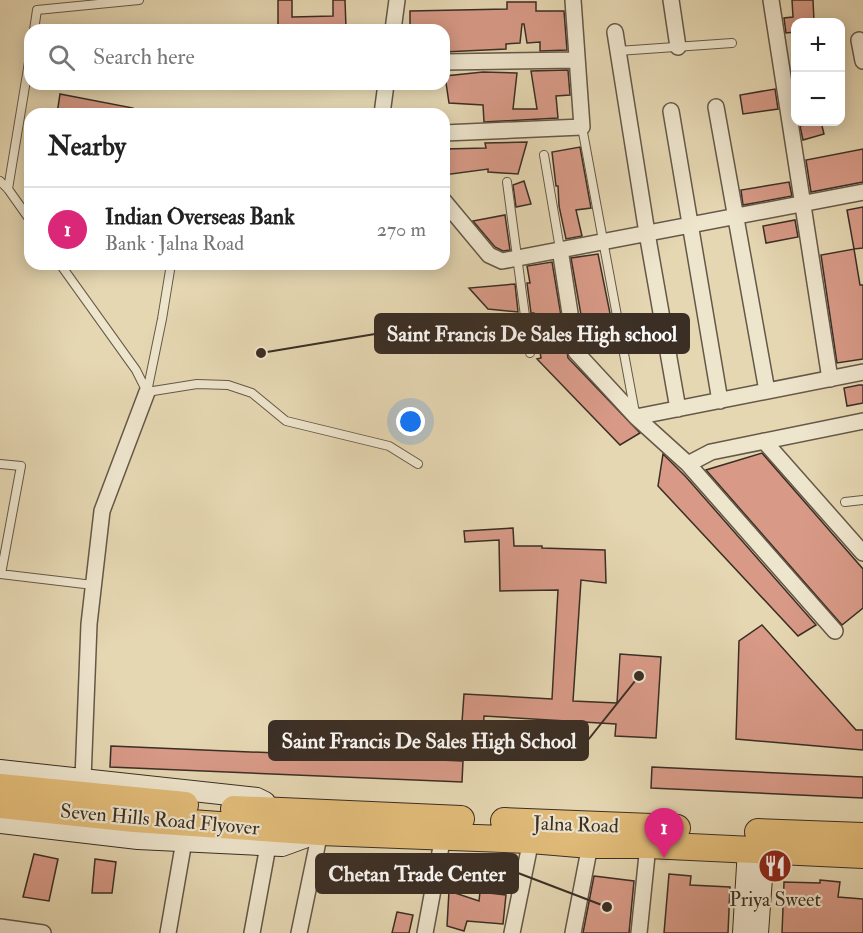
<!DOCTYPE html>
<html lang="en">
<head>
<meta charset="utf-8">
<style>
	body { margin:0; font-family:"IM FELL Double Pica",serif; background:#f6f6f6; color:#222 }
	.controls { position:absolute; right:18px; top:18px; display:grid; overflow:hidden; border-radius:12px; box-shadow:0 3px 15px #0003 }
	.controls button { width:54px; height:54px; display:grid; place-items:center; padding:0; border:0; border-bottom:2px solid #e0e0e0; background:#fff; color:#222; font:30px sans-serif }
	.you { position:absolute; left:411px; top:422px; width:21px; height:21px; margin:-15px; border:4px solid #fff; border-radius:50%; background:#1a73e8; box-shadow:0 0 0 9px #1a73e833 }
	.badge { display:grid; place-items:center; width:39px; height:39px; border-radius:50%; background:#db2777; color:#fff; font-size:20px; font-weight:700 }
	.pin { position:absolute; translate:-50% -50px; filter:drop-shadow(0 2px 3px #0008) }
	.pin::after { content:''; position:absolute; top:32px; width:21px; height:18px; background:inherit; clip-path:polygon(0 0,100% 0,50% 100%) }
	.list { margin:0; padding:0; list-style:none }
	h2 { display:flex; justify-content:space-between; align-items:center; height:78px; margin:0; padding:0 24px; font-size:26px }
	h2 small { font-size:20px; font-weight:400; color:#767676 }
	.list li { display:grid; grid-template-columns:39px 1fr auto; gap:18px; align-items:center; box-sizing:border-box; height:84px; padding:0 24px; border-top:2px solid #e0e0e0 }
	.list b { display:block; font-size:22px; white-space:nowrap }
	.list p { margin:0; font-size:20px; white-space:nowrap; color:#767676 }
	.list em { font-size:20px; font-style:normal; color:#767676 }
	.icon { flex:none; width:33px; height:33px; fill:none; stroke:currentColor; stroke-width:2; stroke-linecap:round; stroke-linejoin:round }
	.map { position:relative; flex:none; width:863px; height:933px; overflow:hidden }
	.search { position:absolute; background:#fff; box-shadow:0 3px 15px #0003; left:24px; top:24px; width:426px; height:66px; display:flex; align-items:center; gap:15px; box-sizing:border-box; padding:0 21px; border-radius:18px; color:#767676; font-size:22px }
	.panel { position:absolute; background:#fff; box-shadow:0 3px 15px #0003; left:24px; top:108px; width:426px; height:162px; border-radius:18px }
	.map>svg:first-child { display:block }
</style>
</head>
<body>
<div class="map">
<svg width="863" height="933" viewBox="0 0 863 933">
	<rect width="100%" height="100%" fill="#e5d7b2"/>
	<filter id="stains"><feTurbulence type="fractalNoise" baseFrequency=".00333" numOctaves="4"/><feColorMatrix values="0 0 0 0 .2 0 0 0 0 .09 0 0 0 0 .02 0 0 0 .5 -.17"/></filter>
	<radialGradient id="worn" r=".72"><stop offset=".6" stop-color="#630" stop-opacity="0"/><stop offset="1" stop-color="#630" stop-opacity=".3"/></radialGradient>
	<path fill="#d89a87" stroke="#3a2e25" stroke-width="1.5" d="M278 0H292V17L333 16V0H345L346 28 278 29Z
		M792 0H813L814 22H795V32L786 33 784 18 793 17Z
		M507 2H536V11H564L567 50 540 51V42L527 43 524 24H522L520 43 506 44V49L444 52V30H410V11L507 9Z
		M568 70 570 95 556 96 558 118 484 122 483 105 449 103 445 76 483 72 517 73 513 109H537L531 71Z
		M775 89 778 109 743 114 740 95Z
		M60 94 133 108V114L73 112V114H57Z
		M821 122 824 134 803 140 800 126Z
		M527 142 518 174 488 172V169L444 175V149L486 148 485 143Z
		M580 147 591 208 576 210 582 236 566 239 559 206 558 186H556L552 152Z
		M863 149V182L811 192 806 160Z
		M524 181 531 204 516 207 513 185Z
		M789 182 792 196 743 205 741 190Z
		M863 207V248L854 249 847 210Z
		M505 215 510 250 503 251 495 247 473 221Z
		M795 220 798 237 766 243 763 226Z
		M854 249 860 285H863V359L837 363 821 255Z
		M598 254 617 348 587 349 571 258Z
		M552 262 568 358 640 433 620 445 537 359 541 358 534 313H531L527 283H530L527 266Z
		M515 284 518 312 488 309 469 288Z
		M859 385H863V403L847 406 844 388Z
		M762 453 863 569V608L842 625 706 470Z
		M663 454 686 477 816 625 798 636 658 486Z
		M513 528 514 546H542V548L605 550 606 583 581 580 573 701 617 703 620 654 661 657 656 738 615 736 616 724 484 716 483 737 461 736 464 694 552 699 558 590 500 591 499 540 465 542 464 531Z
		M762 625 856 730H863V750L736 739 739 641Z
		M111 746 463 761 462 782 110 767Z
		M652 767 863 777V798L651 788Z
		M34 854 58 859 49 901 23 897Z
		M95 859 116 862 112 893H92Z
		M669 874 691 876 690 885 730 887 728 933H664Z
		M594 876 634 881 629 933H583Z
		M820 880 840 882 838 897 863 899V933H782L784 882 820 883Z
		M449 891 479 901 480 892 506 895 503 924 467 921 464 931 447 926Z
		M397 912 413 915 409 933H392Z"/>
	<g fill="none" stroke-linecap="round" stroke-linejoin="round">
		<defs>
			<path id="lane" d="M34 30 37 10 139 0
				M618 51 732 43
				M582 127 635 413
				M544 155 560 249
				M0 181 8 189 30 220
				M507 182 530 353
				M8 189 30 56
				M60 264 136 370 147 392
				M292 264H302
				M147 392 197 384 228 385 252 393 286 421 389 446 418 464
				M147 392 162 319 171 264
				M0 464 21 466 1 574
				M845 502 863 500
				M0 574 93 585"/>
			<path id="street" d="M671 0 678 47
				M771 0 830 379
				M393 30 397 0
				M615 32 647 233 678 409
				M859 40 863 61
				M444 62 577 60
				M716 107 767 391
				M671 111 720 401
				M382 114 386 84
				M444 133 582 127 573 0
				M444 201 489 255 502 261 863 192
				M560 249 576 352 636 417 688 464
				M636 417 863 372
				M764 441 863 553
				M835 631 688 464 711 452 863 421
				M83 779 89 624 102 511 147 392
				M0 927 43 933
				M168 933 184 841
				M252 933 268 846
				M299 933 320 832
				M425 933 443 836
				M512 933 531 840
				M573 933 590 845
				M639 933 648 845"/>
			<path id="secondary" d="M0 770 257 798 265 802
				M0 823 138 839 282 846 315 834
				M743 933 748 849
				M758 933 764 850"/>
			<path id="highway" d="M0 787 185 805
				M0 805 134 819 320 832 531 840 590 845H648L863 855
				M234 809 461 819
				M504 821 677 828
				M758 832 863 836"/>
		</defs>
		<use href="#lane" stroke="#655848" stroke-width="10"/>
		<use href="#street" stroke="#655848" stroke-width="18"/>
		<use href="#secondary" stroke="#3a2e25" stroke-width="22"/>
		<use href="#highway" stroke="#3a2e25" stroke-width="28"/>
		<use href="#lane" stroke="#eee5cd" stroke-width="8"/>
		<use href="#street" stroke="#eee5cd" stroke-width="15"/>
		<use href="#secondary" stroke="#eee5cd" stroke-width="20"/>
		<use href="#highway" stroke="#e2bc79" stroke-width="26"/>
	</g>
	<defs>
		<symbol id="restaurant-disc" viewBox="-11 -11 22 22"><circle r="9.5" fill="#8f2418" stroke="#eee5cd"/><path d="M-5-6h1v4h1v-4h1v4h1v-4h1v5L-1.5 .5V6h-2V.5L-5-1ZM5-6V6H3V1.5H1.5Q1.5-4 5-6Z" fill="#fff"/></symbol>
	</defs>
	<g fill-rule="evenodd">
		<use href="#restaurant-disc" x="756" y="847" width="38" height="38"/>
	</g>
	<g text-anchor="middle" stroke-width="4.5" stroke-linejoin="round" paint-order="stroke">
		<g font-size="20" fill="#3a2e25" stroke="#eee5cd">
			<text transform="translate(160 819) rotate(5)" y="7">Seven Hills Road Flyover</text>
			<text transform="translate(576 824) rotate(2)" y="7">Jalna Road</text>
		</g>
		<g font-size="20" fill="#3a2e25" stroke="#eee5cd">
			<text x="775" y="906">Priya Sweet</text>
		</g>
	</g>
	<path fill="none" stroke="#3a2e25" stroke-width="2" d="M261 353L375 334M639 676L588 740M607 907L518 873"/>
	<g fill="#3a2e25" stroke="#eee5cd" stroke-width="2">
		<circle cx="261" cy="353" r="6"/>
		<circle cx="639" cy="676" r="6"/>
		<circle cx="607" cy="907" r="6"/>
	</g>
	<g fill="#3a2e25" stroke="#3a2e25" stroke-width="2">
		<rect x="375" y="314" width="314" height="39" rx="6"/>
		<rect x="269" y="721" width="319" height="39" rx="6"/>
		<rect x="316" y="854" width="202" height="39" rx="6"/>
	</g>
	<g font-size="21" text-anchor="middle" font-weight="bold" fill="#fff">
		<text x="532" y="341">Saint Francis De Sales High school</text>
		<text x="429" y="748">Saint Francis De Sales High School</text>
		<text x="417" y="881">Chetan Trade Center</text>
	</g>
	<rect width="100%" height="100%" filter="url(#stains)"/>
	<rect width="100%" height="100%" fill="url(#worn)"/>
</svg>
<div class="controls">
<button>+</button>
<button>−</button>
</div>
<div class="you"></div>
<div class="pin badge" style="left:664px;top:858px">1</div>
<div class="search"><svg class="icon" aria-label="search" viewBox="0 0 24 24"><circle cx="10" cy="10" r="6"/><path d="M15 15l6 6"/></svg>Search here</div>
<section class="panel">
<h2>Nearby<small></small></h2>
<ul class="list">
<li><span class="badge">1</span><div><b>Indian Overseas Bank</b><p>Bank · Jalna Road</p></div><em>270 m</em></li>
</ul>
</section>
</div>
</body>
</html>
